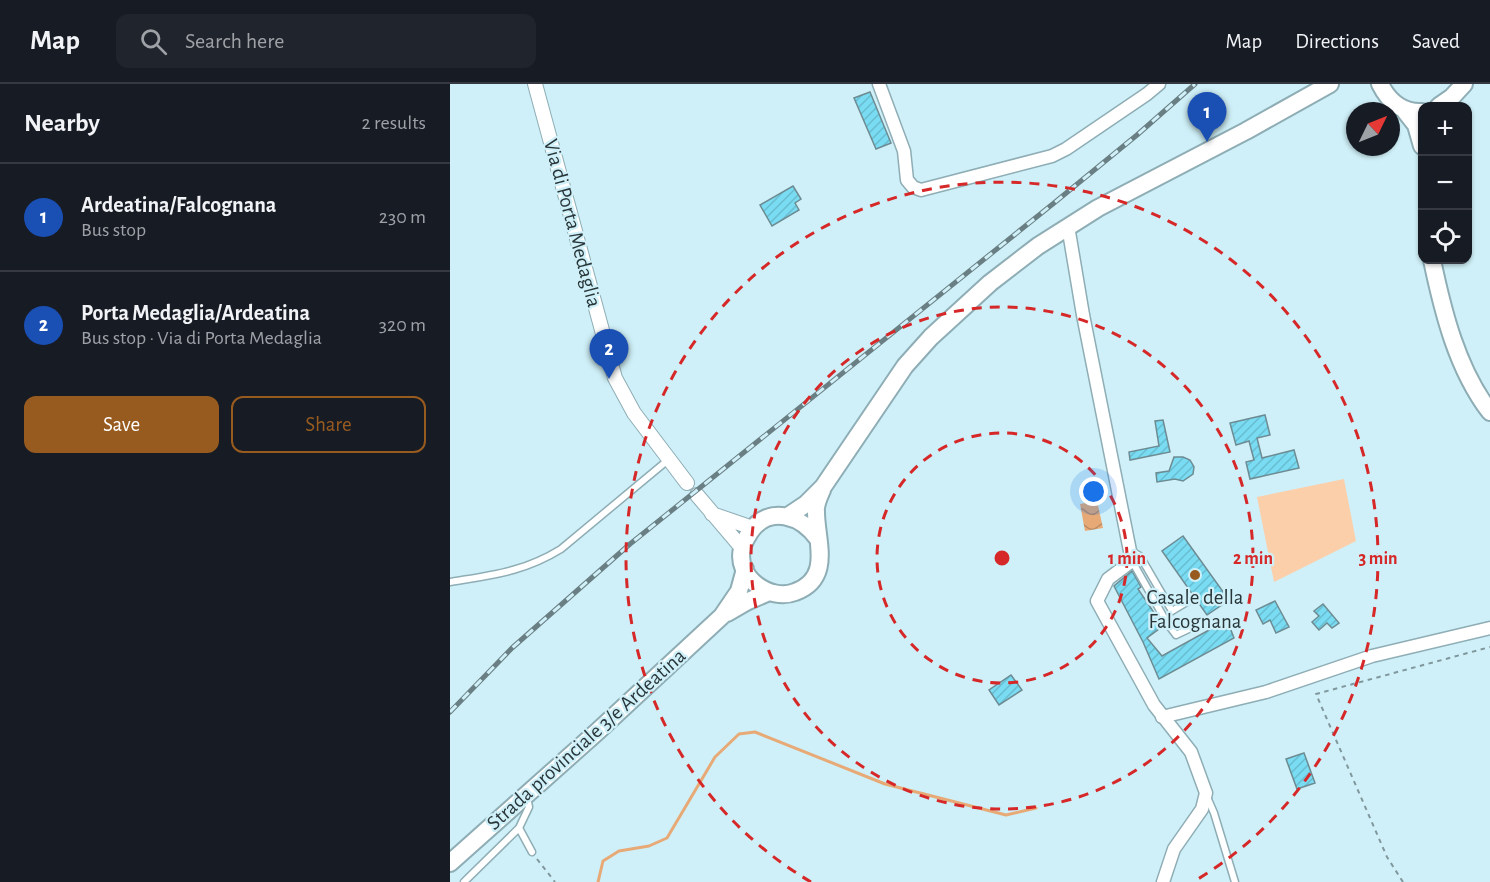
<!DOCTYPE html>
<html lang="en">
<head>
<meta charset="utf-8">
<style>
	body { margin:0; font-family:"Alegreya Sans",sans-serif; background:#20242c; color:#f1f3f6 }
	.controls { position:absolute; right:18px; top:18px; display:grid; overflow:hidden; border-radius:12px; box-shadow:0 2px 4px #0004 }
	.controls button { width:54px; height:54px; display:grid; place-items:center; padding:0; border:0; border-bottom:2px solid #363941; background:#171b24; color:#f1f3f6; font:30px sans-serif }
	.compass { position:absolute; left:896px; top:18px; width:54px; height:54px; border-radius:50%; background:#171b24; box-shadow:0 2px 4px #0004; rotate:47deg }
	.you { position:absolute; left:644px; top:408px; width:21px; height:21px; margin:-15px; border:4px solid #fff; border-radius:50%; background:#1a73e8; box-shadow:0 0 0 9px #1a73e833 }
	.badge { display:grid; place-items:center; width:39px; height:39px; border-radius:50%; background:#985b1f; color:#fff; font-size:20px; font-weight:700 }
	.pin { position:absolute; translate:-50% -50px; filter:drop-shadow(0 2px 3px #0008) }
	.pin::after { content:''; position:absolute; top:32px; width:21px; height:18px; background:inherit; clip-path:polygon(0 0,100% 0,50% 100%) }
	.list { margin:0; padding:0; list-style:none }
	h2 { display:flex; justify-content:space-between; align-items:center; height:78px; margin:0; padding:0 24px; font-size:26px }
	h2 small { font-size:20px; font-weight:400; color:#9ea1a6 }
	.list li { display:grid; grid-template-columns:39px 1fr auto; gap:18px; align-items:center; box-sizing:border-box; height:108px; padding:0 24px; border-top:2px solid #363941 }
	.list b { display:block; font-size:22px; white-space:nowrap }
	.list p { margin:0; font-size:20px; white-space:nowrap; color:#9ea1a6 }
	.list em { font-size:20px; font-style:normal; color:#9ea1a6 }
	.actions { display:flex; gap:12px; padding:18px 24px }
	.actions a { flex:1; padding:14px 0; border:2px solid #985b1f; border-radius:12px; text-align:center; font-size:21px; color:#985b1f }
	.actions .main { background:#985b1f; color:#fff }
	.icon { flex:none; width:33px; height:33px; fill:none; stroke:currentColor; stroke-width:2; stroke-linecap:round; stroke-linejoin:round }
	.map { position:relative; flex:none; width:1040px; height:798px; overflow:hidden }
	header { display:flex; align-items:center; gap:36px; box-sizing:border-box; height:84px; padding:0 30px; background:#171b24; border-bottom:2px solid #363941 }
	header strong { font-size:28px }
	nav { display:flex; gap:33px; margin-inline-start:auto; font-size:21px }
	.search { width:420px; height:54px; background:#20242c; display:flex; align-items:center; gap:15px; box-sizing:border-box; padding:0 21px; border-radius:12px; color:#9ea1a6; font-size:22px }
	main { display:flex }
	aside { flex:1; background:#171b24 }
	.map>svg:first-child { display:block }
</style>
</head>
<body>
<header>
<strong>Map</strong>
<div class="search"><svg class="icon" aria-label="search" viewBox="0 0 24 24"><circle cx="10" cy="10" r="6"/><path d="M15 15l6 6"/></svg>Search here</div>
<nav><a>Map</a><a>Directions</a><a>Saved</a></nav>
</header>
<main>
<aside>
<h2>Nearby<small>2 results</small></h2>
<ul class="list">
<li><span class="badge" style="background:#1a4fb4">1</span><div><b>Ardeatina/Falcognana</b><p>Bus stop</p></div><em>230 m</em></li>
<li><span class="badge" style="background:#1a4fb4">2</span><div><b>Porta Medaglia/Ardeatina</b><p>Bus stop · Via di Porta Medaglia</p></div><em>320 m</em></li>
</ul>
<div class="actions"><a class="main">Save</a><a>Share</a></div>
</aside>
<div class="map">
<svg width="1040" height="798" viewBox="0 0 1040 798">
	<defs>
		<pattern id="water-waves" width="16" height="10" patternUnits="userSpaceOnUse" patternTransform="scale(1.5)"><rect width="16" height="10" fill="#e7aa77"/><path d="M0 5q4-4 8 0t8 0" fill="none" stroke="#bb8b63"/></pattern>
		<pattern id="building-hatch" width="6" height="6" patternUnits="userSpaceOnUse" patternTransform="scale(1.5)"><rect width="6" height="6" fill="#79dcf2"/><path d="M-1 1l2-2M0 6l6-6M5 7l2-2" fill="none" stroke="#69bdd0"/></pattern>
	</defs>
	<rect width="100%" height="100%" fill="#cff0f8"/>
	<path fill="#fccfab" d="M894 395 906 457 824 498 807 413Z"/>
	<path fill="url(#water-waves)" d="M647 417 653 444 635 447 630 420Z"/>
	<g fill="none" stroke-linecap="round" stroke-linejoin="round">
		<path stroke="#e7aa77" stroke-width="3" d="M148 798 153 777 169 767 199 762 217 754 265 673 289 650 305 648 435 700 556 731 586 724"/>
	</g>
	<path fill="url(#building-hatch)" stroke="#6d8b92" stroke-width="1.5" d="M420 8 441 59 426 65 404 14Z
		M343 102 351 115 345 119 349 126 322 142 310 121Z
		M815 331 820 351 807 354 812 374 844 366 849 384 800 395 796 378 804 376 799 357 786 361 780 339Z
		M713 336 720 368 680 376 679 368 709 362 705 337Z
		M724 373H733L740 376 744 383 743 390 733 397 725 395 707 398 706 389 719 387Z
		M733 452 779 516 757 531 712 467Z
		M682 487 691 503 688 505 713 542 697 554 712 572 777 536 784 554 709 595 693 558 664 502Z
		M825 517 839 543 826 549 820 536 813 540 806 526Z
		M873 520 889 539 882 544 877 539 869 546 862 538 869 532 864 527Z
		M561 591 572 606 549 621 539 606Z
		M854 669 865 699 847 705 836 675Z"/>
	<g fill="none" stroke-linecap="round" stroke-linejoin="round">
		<defs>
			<path id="service" d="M680 466 690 472 722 527 737 518
				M682 477 717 539 726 551 747 541
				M0 498C42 491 74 488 111 465L218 376
				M757 713 764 729 785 798
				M69 744 82 768
				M14 798 69 744 79 723 77 713"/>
			<path id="minor" d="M429 0 454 67 457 96 463 103 471 106 602 72 616 65 697 10 709 0
				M618 142 633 231 682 477 658 495 647 517 704 621 741 668 756 709 752 725 724 765 713 798
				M712 633 816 608 922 572 1040 544"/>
			<path id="tertiary" d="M85 0 165 294 184 329 237 399
				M247 411 292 464
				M262 430 303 444"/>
			<path id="secondary" d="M930 0C939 18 952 29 972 28
				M989 22 1002 13 1014 0
				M955 27 966 41 972 62
				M982 176C993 228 1007 285 1040 328
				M338 432 356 420 373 403 455 282 481 253 540 199 588 162 648 124 796 47 880 0
				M368 455C352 432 319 420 300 448 297 453 293 459 292 465 285 493 320 518 345 508 383 494 366 457 366 428 365 421 369 413 372 406
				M277 529 296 518 319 508
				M0 779 148 647 272 532 289 507 295 485"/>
		</defs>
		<use href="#service" stroke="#8eadb5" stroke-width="9"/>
		<use href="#minor" stroke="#8eadb5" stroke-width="15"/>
		<use href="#tertiary" stroke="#8eadb5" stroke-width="16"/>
		<use href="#secondary" stroke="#8eadb5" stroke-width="20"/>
		<path stroke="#80979d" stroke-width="2" stroke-dasharray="4.5 4.5" stroke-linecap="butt" d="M87 775 105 798
			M953 798 937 773 866 610 1040 563"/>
		<use href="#service" stroke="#fff" stroke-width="6"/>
		<use href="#minor" stroke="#fff" stroke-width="12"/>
		<use href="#tertiary" stroke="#fff" stroke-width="14"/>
		<use href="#secondary" stroke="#fff" stroke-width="16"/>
		<defs>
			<path id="rail" d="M0 628 62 564 180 460 604 119 687 51 745 0"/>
		</defs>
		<use href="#rail" stroke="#6a7f84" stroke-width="5"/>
		<use href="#rail" stroke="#cff0f8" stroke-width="3" stroke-dasharray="9" stroke-linecap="butt"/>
	</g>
	<g fill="none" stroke="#d62828" stroke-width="3" stroke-dasharray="10 8">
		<circle cx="552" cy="474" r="125"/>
		<circle cx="552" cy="474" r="251"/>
		<path d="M361 798A376 376 0 1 1 743 798"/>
	</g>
	<circle fill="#985b1f" stroke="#cff0f8" stroke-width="2" cx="745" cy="491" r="6"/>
	<g text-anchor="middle" stroke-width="4.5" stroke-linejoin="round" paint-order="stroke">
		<g font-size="21" fill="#293639" stroke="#cff0f8">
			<text transform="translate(123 139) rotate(75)" y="7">Via di Porta Medaglia</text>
			<text transform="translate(136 655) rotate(-42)" y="7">Strada provinciale 3/e Ardeatina</text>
		</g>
		<g font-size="21" fill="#293639" stroke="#cff0f8">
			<text x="745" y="520">Casale della<tspan x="745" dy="24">Falcognana</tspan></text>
		</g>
	</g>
	<circle cx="552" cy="474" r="9" fill="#d62828" stroke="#cff0f8" stroke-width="3"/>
	<g font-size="18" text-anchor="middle" font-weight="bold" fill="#d62828" stroke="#cff0f8" stroke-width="4.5" stroke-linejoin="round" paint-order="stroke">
		<text x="677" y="480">1 min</text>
		<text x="803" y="480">2 min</text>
		<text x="928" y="480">3 min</text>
	</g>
</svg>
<div class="controls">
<button>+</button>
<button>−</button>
<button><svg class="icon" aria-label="locate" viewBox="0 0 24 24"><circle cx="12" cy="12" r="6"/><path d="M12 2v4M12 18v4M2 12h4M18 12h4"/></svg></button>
</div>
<svg class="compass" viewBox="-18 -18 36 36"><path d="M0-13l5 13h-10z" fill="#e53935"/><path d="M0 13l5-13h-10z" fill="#9ea1a6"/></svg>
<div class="you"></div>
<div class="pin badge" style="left:757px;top:58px;background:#1a4fb4">1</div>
<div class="pin badge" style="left:159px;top:295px;background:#1a4fb4">2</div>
</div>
</main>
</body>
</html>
